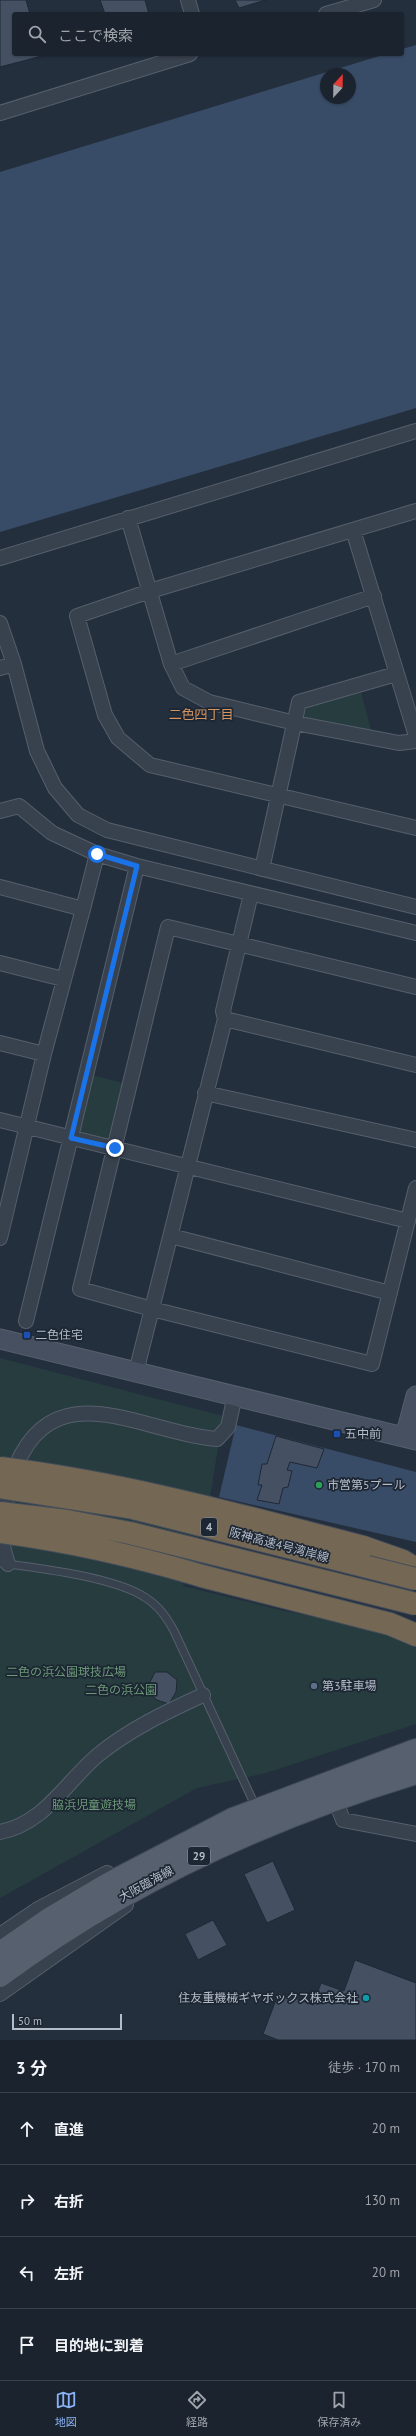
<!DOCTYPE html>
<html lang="ja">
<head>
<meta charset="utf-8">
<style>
	body { margin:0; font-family:"PT Sans","Noto Sans JP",sans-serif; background:#282f3a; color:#f1f3f6 }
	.compass { position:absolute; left:320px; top:68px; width:36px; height:36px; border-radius:50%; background:#1b232e; box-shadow:0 1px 3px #0004; rotate:22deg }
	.scale { position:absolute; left:12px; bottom:10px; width:110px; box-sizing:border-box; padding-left:4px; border:2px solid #b4bcc9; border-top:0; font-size:11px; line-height:14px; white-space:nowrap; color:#b4bcc9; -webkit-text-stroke:3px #1d2633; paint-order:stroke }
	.stop { position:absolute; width:12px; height:12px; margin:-9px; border:3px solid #1a73e8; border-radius:50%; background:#fff }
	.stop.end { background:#1a73e8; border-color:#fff; box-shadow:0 1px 4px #0008 }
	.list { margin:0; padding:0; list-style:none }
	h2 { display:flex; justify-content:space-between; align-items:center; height:52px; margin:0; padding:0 16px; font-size:17px }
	h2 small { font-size:13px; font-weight:400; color:#a0a4aa }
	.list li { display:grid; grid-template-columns:26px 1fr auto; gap:12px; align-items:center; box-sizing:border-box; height:72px; padding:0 16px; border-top:1px solid #39404a }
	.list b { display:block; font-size:15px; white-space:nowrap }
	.list em { font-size:13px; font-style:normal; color:#a0a4aa }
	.icon { flex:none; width:22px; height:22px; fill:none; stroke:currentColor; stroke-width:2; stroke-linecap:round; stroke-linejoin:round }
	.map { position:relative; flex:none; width:416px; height:2040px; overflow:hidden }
	.search { position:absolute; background:#1b232e; box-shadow:0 1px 3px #0004; left:12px; right:12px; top:12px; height:44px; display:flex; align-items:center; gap:10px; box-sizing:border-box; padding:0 14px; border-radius:4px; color:#a0a4aa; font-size:15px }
	.sheet { height:340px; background:#1b232e }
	nav { display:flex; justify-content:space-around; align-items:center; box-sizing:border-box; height:56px; border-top:1px solid #39404a; background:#1b232e; font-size:11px; color:#a0a4aa }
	nav a { display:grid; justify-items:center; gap:2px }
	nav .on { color:#8ab4f8 }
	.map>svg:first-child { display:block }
</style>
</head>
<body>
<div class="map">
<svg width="416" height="2040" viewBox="0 0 416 2040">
	<rect width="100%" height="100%" fill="#242f3e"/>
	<path fill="#263c3f" d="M361 692 371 730 304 717 307 707Z
		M91 1075 123 1083 110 1141 79 1131Z
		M0 1358 223 1416 211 1492 183 1586 289 1612 382 1629 416 1644V1724L266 1773 197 1788 0 1898Z"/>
	<path fill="#394c67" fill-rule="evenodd" d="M416 45V408L0 532V172L386 54H402V49ZM326 74H350V98H326Z
		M236 1425 416 1472V1542L219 1497Z"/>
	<path fill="#455162" stroke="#1f2835" d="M0 0H26L30 14H14V54L42 56 0 67Z
		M100 0H145L149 14H105Z
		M235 0H266L239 8Z
		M276 1436 324 1449 317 1468 290 1462 287 1470 292 1471 288 1487 283 1488 279 1504 257 1500 262 1485H258L262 1464H267Z
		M155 1672H167L177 1680 176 1692 169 1704 157 1700 148 1693 149 1684Z
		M273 1861 295 1910 267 1923 244 1874Z
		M213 1920 227 1945 198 1960 185 1934Z
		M355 1960 416 1983V2040H278L263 2034 279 1992 313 2005 321 1983 344 1991Z"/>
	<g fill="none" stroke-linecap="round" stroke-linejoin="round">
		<defs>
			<path id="lane" d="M0 1563C38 1568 115 1577 146 1598 159 1606 168 1619 175 1633L253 1801"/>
			<path id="street" d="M188 0 192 14
				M326 14 374 0
				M0 113 190 54
				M416 511 150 591 77 616 105 715 118 738 150 765 416 828
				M128 518 171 664 183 688 209 702 295 723 399 743 416 741
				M353 530 416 736
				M0 558 416 431
				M0 623 14 664 37 751 55 788 78 815 107 830 416 907
				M171 664 374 596
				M0 668 14 664
				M0 811 19 806 52 833 97 854 137 866 416 933
				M262 869 299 702 396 674
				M0 887 83 909 44 1054 0 1238
				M83 909 97 854
				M0 963 63 979
				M416 987 168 927 80 1289 152 1309 372 1364 416 1188
				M225 1019 223 1011 251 894
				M0 1043 44 1054
				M205 1093 416 1140
				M0 1120 408 1221
				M171 1236 390 1293
				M26 1321 137 866
				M136 1372 225 1019 416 1065
				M8 1564C6 1557 3 1550 3 1543 1 1522 8 1485 16 1466 56 1370 146 1434 217 1439L228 1427 235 1395
				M335 1799 343 1820 416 1834
				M0 1832C44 1824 66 1782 98 1755 130 1729 166 1712 203 1695
				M0 1935 38 1909 107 1873
				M0 1994 126 1905"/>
			<path id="secondary" d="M0 1339 416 1440
				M405 1437 416 1396"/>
			<path id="primary" d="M0 1953 49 1919 108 1884 233 1819 416 1750
				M0 1976C125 1883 267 1818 416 1773"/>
			<path id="highway" d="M363 1547 403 1561 416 1569
				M202 1576 390 1624 416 1635"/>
		</defs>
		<use href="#lane" stroke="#565f6c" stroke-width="9"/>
		<use href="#street" stroke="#565f6c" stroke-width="16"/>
		<use href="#secondary" stroke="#565f6c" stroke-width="21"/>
		<use href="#primary" stroke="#414a57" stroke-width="24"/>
		<use href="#highway" stroke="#434c59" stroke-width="24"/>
		<use href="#lane" stroke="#38414e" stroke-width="7"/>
		<use href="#street" stroke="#38414e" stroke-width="14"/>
		<use href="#secondary" stroke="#465061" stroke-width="19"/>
		<use href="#primary" stroke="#56606e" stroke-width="22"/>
		<use href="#highway" stroke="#746855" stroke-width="22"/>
		<defs>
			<path id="highway-bridge" d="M0 1468C124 1483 243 1516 363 1547
				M0 1487 133 1508 416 1579
				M0 1513 67 1521 130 1533 416 1604
				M0 1532C69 1541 135 1556 202 1576"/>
		</defs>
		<use href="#highway-bridge" stroke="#434c59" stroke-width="24" stroke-linecap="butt"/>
		<use href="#highway-bridge" stroke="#746855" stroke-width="22"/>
	</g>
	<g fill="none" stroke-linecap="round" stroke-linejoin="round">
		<path stroke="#1a73e8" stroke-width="5" d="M97 854 137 866 71 1138 115 1148"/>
	</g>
	<g fill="#1a4fb4" stroke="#1d2633" stroke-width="1.5">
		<rect x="23" y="1331" width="8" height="8" rx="2"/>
		<rect x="333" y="1430" width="8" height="8" rx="2"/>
	</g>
	<circle fill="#2e9e5b" stroke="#1d2633" stroke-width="1.5" cx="319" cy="1485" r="4"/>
	<circle fill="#5c6f8a" stroke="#1d2633" stroke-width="1.5" cx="314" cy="1686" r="4"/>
	<circle fill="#0f9aa8" stroke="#1d2633" stroke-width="1.5" cx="366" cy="1998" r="4"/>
	<g text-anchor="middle" stroke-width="3.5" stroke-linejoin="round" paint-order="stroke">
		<g fill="#1d2633" stroke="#878f9c" stroke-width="1">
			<rect x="201" y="1518" width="16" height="18" rx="3"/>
			<rect x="188" y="1847" width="22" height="18" rx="3"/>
		</g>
		<g font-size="11" font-weight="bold" fill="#b4bcc9">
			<text x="209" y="1531">4</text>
			<text x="199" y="1860">29</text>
		</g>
		<g font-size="12" fill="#b4bcc9" stroke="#1d2633" text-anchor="start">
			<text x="35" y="1339">二色住宅</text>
			<text x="345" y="1438">五中前</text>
			<text x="327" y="1489">市営第5プール</text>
			<text x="322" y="1690">第3駐車場</text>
			<text x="358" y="2002" text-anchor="end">住友重機械ギヤボックス株式会社</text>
		</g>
		<g font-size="12" fill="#b4bcc9" stroke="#1d2633">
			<text transform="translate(279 1545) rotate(15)" y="4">阪神高速4号湾岸線</text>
			<text transform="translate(146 1884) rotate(-29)" y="4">大阪臨海線</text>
		</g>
		<g font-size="12" fill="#6b9a76" stroke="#1d2633">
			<text x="66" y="1676">二色の浜公園球技広場</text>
			<text x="121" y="1694">二色の浜公園</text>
			<text x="94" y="1809">脇浜児童遊技場</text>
		</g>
		<g font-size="13" fill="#d59563" stroke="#1d2633">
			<text x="201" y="719">二色四丁目</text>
		</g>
	</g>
</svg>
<svg class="compass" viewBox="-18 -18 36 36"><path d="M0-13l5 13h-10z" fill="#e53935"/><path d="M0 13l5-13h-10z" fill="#a0a4aa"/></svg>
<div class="scale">50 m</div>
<div class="stop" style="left:97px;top:854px"></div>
<div class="stop end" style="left:115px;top:1148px"></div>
<div class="search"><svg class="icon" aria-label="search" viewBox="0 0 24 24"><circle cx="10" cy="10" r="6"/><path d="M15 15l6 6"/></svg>ここで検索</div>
</div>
<section class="sheet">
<h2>3 分<small>徒歩 · 170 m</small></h2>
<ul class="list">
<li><svg class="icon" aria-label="ahead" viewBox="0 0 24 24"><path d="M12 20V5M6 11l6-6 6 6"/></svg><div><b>直進</b></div><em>20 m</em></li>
<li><svg class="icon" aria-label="right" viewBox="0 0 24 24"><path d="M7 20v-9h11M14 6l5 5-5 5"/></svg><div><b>右折</b></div><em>130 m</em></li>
<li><svg class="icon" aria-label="left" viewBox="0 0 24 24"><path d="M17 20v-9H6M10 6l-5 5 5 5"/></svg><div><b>左折</b></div><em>20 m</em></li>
<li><svg class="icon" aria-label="arrive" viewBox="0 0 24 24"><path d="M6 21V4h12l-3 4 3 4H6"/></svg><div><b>目的地に到着</b></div></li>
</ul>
</section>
<nav>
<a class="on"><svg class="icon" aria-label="map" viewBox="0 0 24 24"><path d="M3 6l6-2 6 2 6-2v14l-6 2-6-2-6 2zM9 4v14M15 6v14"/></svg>地図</a>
<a><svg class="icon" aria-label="directions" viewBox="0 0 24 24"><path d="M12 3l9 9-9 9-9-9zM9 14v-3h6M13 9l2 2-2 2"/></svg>経路</a>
<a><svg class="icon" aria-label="saved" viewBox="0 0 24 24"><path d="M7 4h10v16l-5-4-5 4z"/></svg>保存済み</a>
</nav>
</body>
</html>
